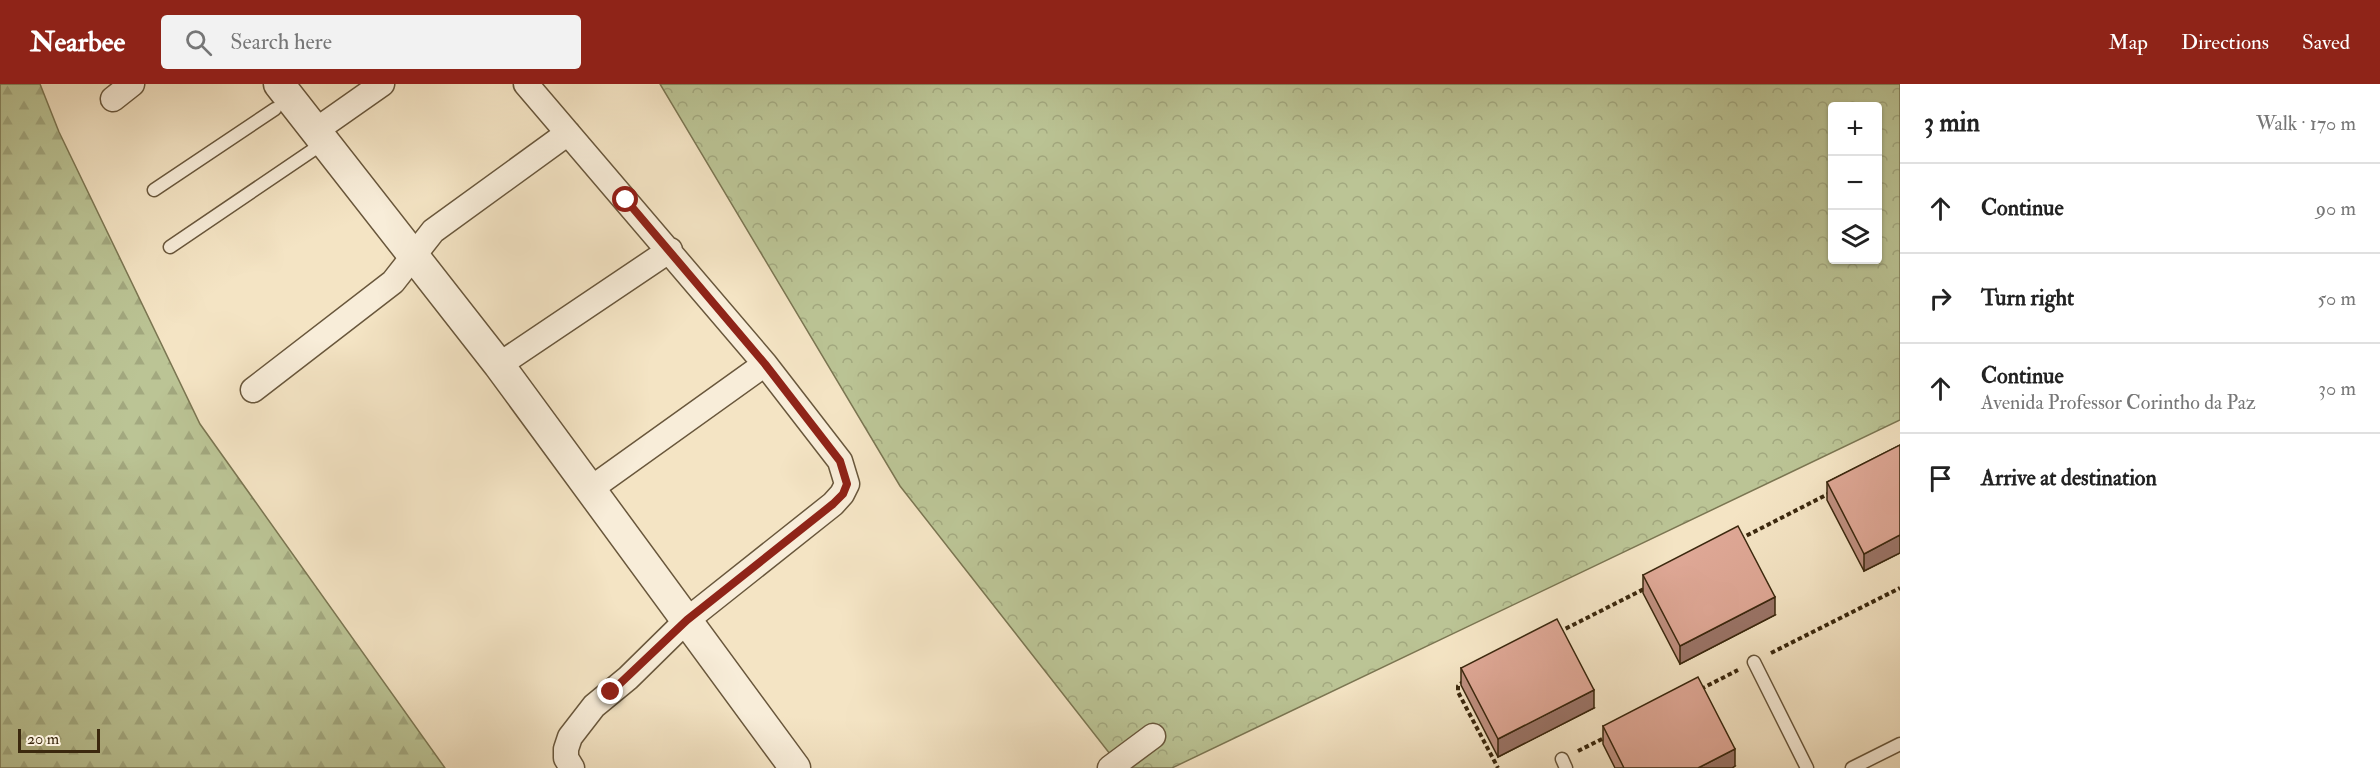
<!DOCTYPE html>
<html lang="en">
<head>
<meta charset="utf-8">
<style>
	body { margin:0; font-family:"IM FELL Double Pica",serif; background:#f2f2f2; color:#222 }
	.controls { position:absolute; right:18px; top:18px; display:grid; overflow:hidden; border-radius:6px; box-shadow:0 2px 4px #0004 }
	.controls button { width:54px; height:54px; display:grid; place-items:center; padding:0; border:0; border-bottom:2px solid #e0e0e0; background:#fff; color:#222; font:30px sans-serif }
	.scale { position:absolute; left:18px; bottom:15px; width:82px; box-sizing:border-box; padding-left:6px; border:3px solid #3b280e; border-top:0; font-size:16px; line-height:21px; white-space:nowrap; color:#3b280e; -webkit-text-stroke:4px #f8edd9; paint-order:stroke }
	.stop { position:absolute; width:18px; height:18px; margin:-14px; border:4px solid #8f2418; border-radius:50%; background:#fff }
	.stop.end { background:#8f2418; border-color:#fff; box-shadow:0 2px 6px #0008 }
	.list { margin:0; padding:0; list-style:none }
	h2 { display:flex; justify-content:space-between; align-items:center; height:78px; margin:0; padding:0 24px; font-size:26px }
	h2 small { font-size:20px; font-weight:400; color:#767676 }
	.list li { display:grid; grid-template-columns:39px 1fr auto; gap:18px; align-items:center; box-sizing:border-box; height:90px; padding:0 24px; border-top:2px solid #e0e0e0 }
	.list b { display:block; font-size:22px; white-space:nowrap }
	.list p { margin:0; font-size:20px; white-space:nowrap; color:#767676 }
	.list em { font-size:20px; font-style:normal; color:#767676 }
	.icon { flex:none; width:33px; height:33px; fill:none; stroke:currentColor; stroke-width:2; stroke-linecap:round; stroke-linejoin:round }
	.map { position:relative; flex:none; width:1900px; height:684px; overflow:hidden }
	header { display:flex; align-items:center; gap:36px; box-sizing:border-box; height:84px; padding:0 30px; background:#8f2418; color:#fff }
	header strong { font-size:28px }
	nav { display:flex; gap:33px; margin-inline-start:auto; font-size:21px }
	.search { width:420px; height:54px; background:#f2f2f2; display:flex; align-items:center; gap:15px; box-sizing:border-box; padding:0 21px; border-radius:6px; color:#767676; font-size:22px }
	main { display:flex }
	aside { flex:1; background:#fff }
	.map>svg:first-child { display:block }
</style>
</head>
<body>
<header>
<strong>Nearbee</strong>
<div class="search"><svg class="icon" aria-label="search" viewBox="0 0 24 24"><circle cx="10" cy="10" r="6"/><path d="M15 15l6 6"/></svg>Search here</div>
<nav><a>Map</a><a>Directions</a><a>Saved</a></nav>
</header>
<main>
<div class="map">
<svg width="1900" height="684" viewBox="0 0 1900 684">
	<defs>
		<pattern id="forest-firs" width="22" height="20" patternUnits="userSpaceOnUse" patternTransform="scale(1.5)"><rect width="22" height="20" fill="#bbc495"/><path d="M5 1l3.5 6h-7zM16 11l3.5 6h-7z" fill="#a2a87f"/></pattern>
		<pattern id="park-crowns" width="20" height="18" patternUnits="userSpaceOnUse" patternTransform="scale(1.5)"><rect width="20" height="18" fill="#bbc495"/><path d="M2 6a3 3 0 1 1 6 0M12 15a3 3 0 1 1 6 0" fill="none" stroke="#a2a87f"/></pattern>
	</defs>
	<rect width="100%" height="100%" fill="#f4e4c4"/>
	<filter id="stains"><feTurbulence type="fractalNoise" baseFrequency=".00333" numOctaves="4"/><feColorMatrix values="0 0 0 0 .2 0 0 0 0 .09 0 0 0 0 .02 0 0 0 .5 -.17"/></filter>
	<radialGradient id="worn" r=".72"><stop offset=".6" stop-color="#630" stop-opacity="0"/><stop offset="1" stop-color="#630" stop-opacity=".3"/></radialGradient>
	<path fill="url(#forest-firs)" stroke="#7b7652" stroke-width="1.5" d="M0 0H40L59 48 200 340 445 684H0Z"/>
	<path fill="url(#park-crowns)" stroke="#7b7652" stroke-width="1.5" fill-rule="evenodd" d="M660 0H1900V336L1172 684H1121L900 402ZM1832 22H1878V176H1832Z"/>
	<g fill="none" stroke-linecap="round" stroke-linejoin="round">
		<defs>
			<path id="service" d="M154 106 275 25
				M170 163 313 66
				M1754 578 1807 684
				M1562 675 1566 684
				M1852 684 1900 660"/>
			<path id="minor" d="M526 0 765 280 840 377 847 400 842 410 833 420 687 536 628 594 594 622 570 653 566 665V674L572 684
				M113 15 132 0
				M315 47 382 0
				M499 281 670 166
				M253 306 393 198 433 147 568 49
				M589 406 765 280
				M1110 684 1153 652"/>
			<path id="tertiary" d="M279 0 499 281 795 684"/>
		</defs>
		<use href="#service" stroke="#69573c" stroke-width="15"/>
		<use href="#minor" stroke="#69573c" stroke-width="27"/>
		<use href="#tertiary" stroke="#69573c" stroke-width="33"/>
		<path stroke="#3b280e" stroke-width="4" stroke-dasharray="4.5 3" stroke-linecap="butt" d="M1740 455 1830 409
			M1559 548 1646 504
			M1771 569 1900 504
			M1464 597 1458 602V608L1498 684
			M1701 605 1738 586
			M1578 667 1606 653"/>
		<use href="#service" stroke="#f8edd9" stroke-width="12"/>
		<use href="#minor" stroke="#f8edd9" stroke-width="24"/>
		<use href="#tertiary" stroke="#f8edd9" stroke-width="30"/>
	</g>
	<path fill="#bf9080" stroke="#3b280e" stroke-width="1.5" d="M1900 361V469L1864 487 1827 416V398Z
		M1643 491 1775 531 1680 580 1643 509Z
		M1461 584 1594 624 1498 673 1461 601Z
		M1603 642 1735 682 1732 684H1615L1603 660Z"/>
	<path fill="#9b7568" stroke="#3b280e" stroke-width="1.5" d="M1900 451V469L1864 487V470Z
		M1775 513V531L1680 580V562Z
		M1594 606V624L1498 673V655Z
		M1735 665V682L1732 684H1698Z"/>
	<path fill="#dea795" stroke="#3b280e" stroke-width="1.5" d="M1900 361V451L1864 470 1827 398Z
		M1738 442 1775 513 1680 562 1643 491Z
		M1557 535 1594 606 1498 655 1461 584Z
		M1698 593 1735 665 1698 684H1624L1603 642Z"/>
	<g fill="none" stroke-linecap="round" stroke-linejoin="round">
		<path stroke="#8f2418" stroke-width="8" d="M611 608 687 536 833 420 843 410 847 400 840 377 765 280 626 116"/>
	</g>
	<rect width="100%" height="100%" filter="url(#stains)"/>
	<rect width="100%" height="100%" fill="url(#worn)"/>
</svg>
<div class="controls">
<button>+</button>
<button>−</button>
<button><svg class="icon" aria-label="layers" viewBox="0 0 24 24"><path d="M12 4l9 5-9 5-9-5zM3 14l9 5 9-5"/></svg></button>
</div>
<div class="scale">20 m</div>
<div class="stop" style="left:626px;top:116px"></div>
<div class="stop end" style="left:611px;top:608px"></div>
</div>
<aside>
<h2>3 min<small>Walk · 170 m</small></h2>
<ul class="list">
<li><svg class="icon" aria-label="ahead" viewBox="0 0 24 24"><path d="M12 20V5M6 11l6-6 6 6"/></svg><div><b>Continue</b></div><em>90 m</em></li>
<li><svg class="icon" aria-label="right" viewBox="0 0 24 24"><path d="M7 20v-9h11M14 6l5 5-5 5"/></svg><div><b>Turn right</b></div><em>50 m</em></li>
<li><svg class="icon" aria-label="ahead" viewBox="0 0 24 24"><path d="M12 20V5M6 11l6-6 6 6"/></svg><div><b>Continue</b><p>Avenida Professor Corintho da Paz</p></div><em>30 m</em></li>
<li><svg class="icon" aria-label="arrive" viewBox="0 0 24 24"><path d="M6 21V4h12l-3 4 3 4H6"/></svg><div><b>Arrive at destination</b></div></li>
</ul>
</aside>
</main>
</body>
</html>
